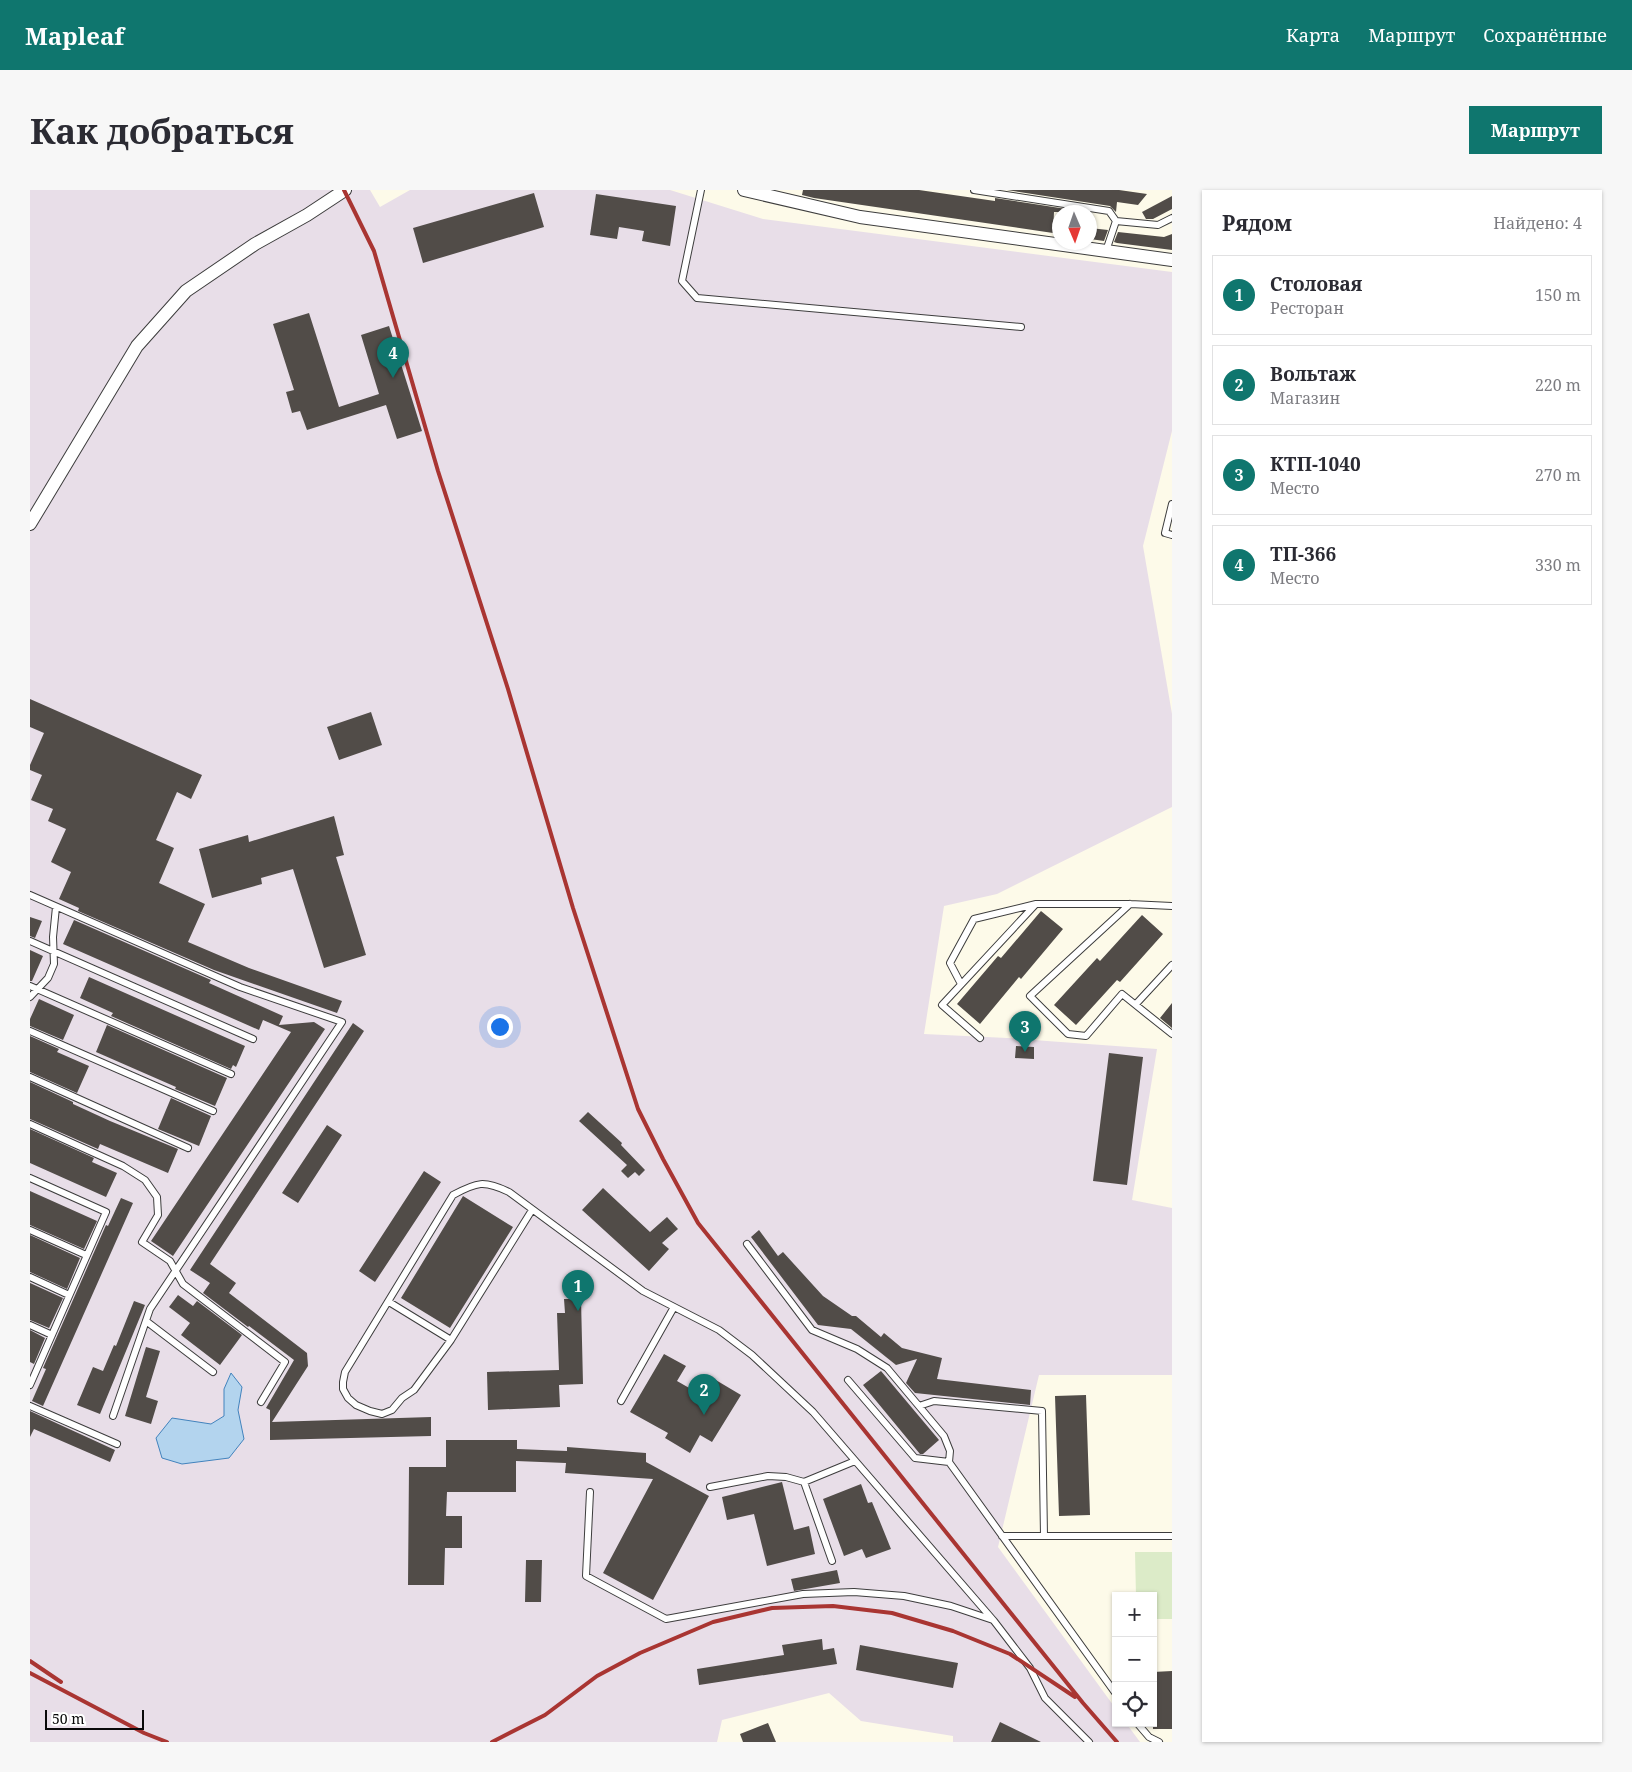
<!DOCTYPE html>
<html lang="ru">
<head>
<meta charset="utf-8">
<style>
	body { margin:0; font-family:"Noto Serif",serif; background:#f7f7f7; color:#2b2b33 }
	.controls { position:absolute; right:15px; bottom:15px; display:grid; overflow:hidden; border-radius:0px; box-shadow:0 1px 4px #0004 }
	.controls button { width:45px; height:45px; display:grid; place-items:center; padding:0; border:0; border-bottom:1px solid #e1e1e2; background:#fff; color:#2b2b33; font:25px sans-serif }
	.compass { position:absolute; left:1022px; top:15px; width:45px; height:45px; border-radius:50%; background:#fff; box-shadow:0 1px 4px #0004; rotate:178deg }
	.scale { position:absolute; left:15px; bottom:12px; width:99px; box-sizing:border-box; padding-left:5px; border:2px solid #0a0a0a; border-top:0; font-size:14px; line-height:18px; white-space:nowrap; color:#0a0a0a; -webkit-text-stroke:4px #fff; paint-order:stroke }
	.you { position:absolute; left:469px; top:836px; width:18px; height:18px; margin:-12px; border:4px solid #fff; border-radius:50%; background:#1a73e8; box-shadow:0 0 0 8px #1a73e833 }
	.badge { display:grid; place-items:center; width:32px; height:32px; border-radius:50%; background:#0f766e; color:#fff; font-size:16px; font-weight:700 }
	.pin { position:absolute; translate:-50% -41px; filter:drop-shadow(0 1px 2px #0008) }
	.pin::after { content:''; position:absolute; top:26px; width:18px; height:15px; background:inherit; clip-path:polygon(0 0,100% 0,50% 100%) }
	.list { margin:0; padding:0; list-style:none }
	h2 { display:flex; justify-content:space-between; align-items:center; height:65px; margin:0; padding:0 20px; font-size:21px }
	h2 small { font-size:16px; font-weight:400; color:#7c7c81 }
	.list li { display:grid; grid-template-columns:32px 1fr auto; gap:15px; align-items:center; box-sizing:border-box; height:80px; margin:0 10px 10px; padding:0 10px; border:1px solid #e1e1e2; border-radius:0px }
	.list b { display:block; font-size:19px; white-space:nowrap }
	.list p { margin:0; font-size:16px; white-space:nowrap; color:#7c7c81 }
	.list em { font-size:16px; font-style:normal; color:#7c7c81 }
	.icon { flex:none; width:28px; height:28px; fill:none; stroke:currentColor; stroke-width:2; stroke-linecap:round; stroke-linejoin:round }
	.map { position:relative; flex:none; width:1142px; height:1552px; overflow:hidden; border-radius:0px }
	header { display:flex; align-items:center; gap:30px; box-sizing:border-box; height:70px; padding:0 25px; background:#0f766e; color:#fff }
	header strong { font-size:24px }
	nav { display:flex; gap:28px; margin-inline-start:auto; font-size:18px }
	.intro { display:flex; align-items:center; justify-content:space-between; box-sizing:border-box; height:120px; padding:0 30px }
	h1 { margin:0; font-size:35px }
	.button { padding:12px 22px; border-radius:0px; background:#0f766e; color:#fff; font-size:18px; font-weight:700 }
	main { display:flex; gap:30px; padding:0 30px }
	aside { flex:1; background:#fff; border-radius:0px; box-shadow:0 1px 4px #0004 }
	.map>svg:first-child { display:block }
</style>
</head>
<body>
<header>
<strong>Mapleaf</strong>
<nav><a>Карта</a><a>Маршрут</a><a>Сохранённые</a></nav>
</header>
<div class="intro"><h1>Как добраться</h1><a class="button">Маршрут</a></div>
<main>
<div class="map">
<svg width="1142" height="1552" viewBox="0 0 1142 1552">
	<rect width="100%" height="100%" fill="#fdfae9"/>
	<path fill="#e8dee8" d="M0 0H340L350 17 380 0H640L733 29 1142 82V241L1113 356 1142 524V617L967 704 914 716 894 844 977 848 1127 859 1102 1010 1142 1018V1185H1009L968 1357 1086 1519V1533H1096L1110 1552H923V1546L831 1531 799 1503 692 1530 687 1552H0Z"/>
	<path fill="#dcebc8" d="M1105 1362H1142V1429H1123V1406H1106Z"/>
	<path fill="#b3d4ee" stroke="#4283bd" d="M201 1183 212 1197 208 1220 214 1249 199 1268 152 1274 132 1268 126 1248 142 1228 181 1234 194 1226V1199Z"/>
	<path fill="#514c48" d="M773 0H889L965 11V8L1056 22H1024L1023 43 784 8 772 5Z
		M977 0H1089L1117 4 1108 15 1087 12 1086 22 1080 16Z
		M504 3 514 37 393 73 383 38Z
		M566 4 646 16 640 56 612 51 614 41 589 37 587 49 560 45Z
		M1142 6V19L1123 29H1116L1112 22Z
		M1060 38 1078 40 1074 51 1060 49Z
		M1088 42 1134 47 1142 44V60L1087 53 1084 52Z
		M279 123 309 217 349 204 331 145 359 136 392 241 367 249 356 215 277 240 270 221 262 223 256 202 264 200 243 134Z
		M0 509 172 585 161 609 147 602 126 650 144 658 129 693 175 714 158 752 219 778 312 811 307 823 184 780 48 721 49 718 29 709 41 682 21 672 36 639 18 631 23 619 1 610 12 585 0 580V575L14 543 0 537Z
		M341 522 352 555 309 570 297 537Z
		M304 626 314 665 306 667 336 765 294 778 263 679 231 688 232 694 182 708 169 659 218 645 219 652Z
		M1011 721 1033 739 991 789 989 787 950 834 927 814 968 766 971 768Z
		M1112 725 1133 744 1090 792 1087 790 1046 835 1024 815 1067 768 1070 771Z
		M0 727 12 731 5 748 0 746Z
		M44 730 181 790 179 793 253 826 249 835 284 832 295 839 143 1066 121 1051 261 842 233 830 229 840 33 754Z
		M0 760 13 766 2 791H0Z
		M59 787 215 856 206 877 203 875 201 879 81 826 83 823 50 808Z
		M9 809 44 825 33 850 0 836V829Z
		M1142 813V838L1130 828Z
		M323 833 334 841 180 1074 206 1093 199 1103 277 1163 278 1176 242 1232 401 1227V1246L240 1250V1220L236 1218 264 1170 219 1136 218 1137 173 1103 180 1093 160 1080Z
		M77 835 197 888 185 916 145 899 146 897 66 862Z
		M0 846 29 859 27 862 59 876 47 903 0 882Z
		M986 856 1004 857V869L985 868Z
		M1079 863 1113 867 1097 995 1063 991Z
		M0 892 43 912V914L80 931 148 959 138 983 70 954 68 959 0 929Z
		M141 908 181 926 169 956 128 939Z
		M558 922 592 953 591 955 615 980 609 986 605 982 598 988 591 981 597 975 549 931Z
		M297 935 312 945 268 1013 252 1003Z
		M0 939 64 968 62 972 87 983 76 1007 0 973Z
		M394 981 411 992 345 1092 329 1081Z
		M573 998 620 1042 637 1027 648 1039 632 1053 639 1059 619 1081 552 1020Z
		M0 1001 67 1031 54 1059 0 1035Z
		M433 1006 483 1037 420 1138 371 1108Z
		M91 1008 103 1013 13 1216 2 1211 16 1179 13 1178 76 1035 78 1036Z
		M729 1040 748 1066 753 1062 793 1106 822 1126H826L851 1147 854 1143 872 1158 912 1168 907 1189 1001 1200 1000 1215 885 1203 876 1193 887 1169 866 1175 821 1139 788 1135 721 1047Z
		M0 1045 50 1068 37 1099 0 1082Z
		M0 1093 33 1108 19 1138 0 1130Z
		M148 1105 163 1116 167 1111 212 1145 190 1175 151 1145 160 1133 139 1117Z
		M534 1109H551L553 1194 529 1195 530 1217 458 1220 457 1182 529 1180 527 1123H535Z
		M104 1111 115 1115 70 1224 47 1215 63 1177 73 1181 84 1155 86 1156Z
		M0 1140 15 1148 4 1174 0 1172Z
		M116 1157 130 1161 116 1207 128 1211 121 1234 95 1226Z
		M634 1164 656 1176 647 1191 668 1203 679 1186 711 1205 682 1252 670 1245 660 1263 635 1248 638 1243 600 1222Z
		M851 1181 909 1250 893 1264H890L833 1195Z
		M1056 1205 1060 1325 1029 1326 1025 1206Z
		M0 1221 85 1260 80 1272 4 1239 0 1247Z
		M416 1250H487V1259L537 1261V1257L616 1263V1272L679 1306 623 1410 573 1383 623 1289 535 1283 536 1273 486 1271V1302H417L416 1326H432V1358H415L414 1395H378L379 1277H416Z
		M752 1292 764 1340 779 1336 785 1364 737 1376 724 1324 697 1330 692 1307Z
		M831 1294 838 1313 842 1312 861 1359 836 1368 832 1359 814 1366 793 1309Z
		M496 1370H512L511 1412H495Z
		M807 1380 810 1393 764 1401 761 1389Z
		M792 1449 793 1460 804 1458 807 1474 669 1495 667 1479 754 1465 752 1455Z
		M830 1455 928 1473 923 1498 826 1480Z
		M1142 1481V1539H1123V1482Z
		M970 1532 1011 1552H961Z
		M738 1533 746 1552H713L710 1544Z"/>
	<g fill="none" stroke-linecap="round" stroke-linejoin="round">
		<defs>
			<path id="service" d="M671 0 652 91 667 108 991 137
				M944 0 1079 21 1086 31
				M1076 61 1086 31 1128 35 1142 28
				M1142 314 1135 343 1142 345
				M0 705 210 797 312 832 120 1119 83 1226
				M1100 714 1000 806 1038 844 1056 846 1092 804 1142 844
				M0 751 223 849
				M931 794 920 773 944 729 1006 714H1100L1142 716
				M0 796 201 884
				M0 807 18 788 24 774 23 747 26 717
				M1106 814 1142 775
				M0 841 183 921
				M950 848 912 815 1005 715
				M0 887 158 958
				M0 934 93 976 115 990 127 1007 128 1025 112 1052 140 1071 153 1094 255 1172 231 1212
				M0 988 76 1022 0 1195
				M502 1020 421 1150 384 1200 372 1208 362 1220 352 1224 340 1221 326 1215 318 1208 313 1199V1192L315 1182 423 1005C447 992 454 990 479 1002L613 1101 689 1140 722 1165 783 1222 964 1431 1000 1478 1015 1508 1059 1552
				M0 1040 56 1065
				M717 1054 782 1140 827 1159 857 1178 914 1246 920 1261 919 1272 1086 1504
				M0 1087 39 1105
				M359 1112 421 1150
				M116 1131 183 1182
				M0 1135 22 1145
				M818 1190 885 1268 919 1272
				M591 1211 644 1117
				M0 1216 87 1254
				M889 1216 904 1211 1012 1221 1014 1346
				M774 1292 802 1371
				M680 1297 738 1286 756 1287 774 1292 825 1271
				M560 1302 556 1386 636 1429 773 1404 824 1402 874 1406 921 1416 963 1430
				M972 1346H1142
				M1107 1533 1119 1547 1129 1552"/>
			<path id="minor" d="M714 0 830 27 1142 70
				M0 334 107 156 156 101 225 54 277 25 315 0"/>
		</defs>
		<use href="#service" stroke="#3d3d3d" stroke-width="8"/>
		<use href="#minor" stroke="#3d3d3d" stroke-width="14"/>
		<use href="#service" stroke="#fff" stroke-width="6"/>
		<use href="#minor" stroke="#fff" stroke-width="12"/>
		<path stroke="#a93532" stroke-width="4" d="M314 0 344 61 408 281 478 499 543 718 608 919 633 969 668 1033 1053 1513 1087 1552
			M0 1471 31 1492
			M0 1483 114 1543 137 1552
			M462 1552 515 1525 567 1486 610 1463 683 1432 742 1418 803 1416 862 1423 923 1441 980 1464 1045 1507"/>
	</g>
</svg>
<div class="controls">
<button>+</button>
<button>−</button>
<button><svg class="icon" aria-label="locate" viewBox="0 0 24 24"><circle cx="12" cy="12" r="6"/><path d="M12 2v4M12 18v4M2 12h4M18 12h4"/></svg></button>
</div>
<svg class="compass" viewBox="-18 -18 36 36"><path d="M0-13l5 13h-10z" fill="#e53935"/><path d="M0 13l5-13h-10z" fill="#7c7c81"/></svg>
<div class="scale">50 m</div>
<div class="you"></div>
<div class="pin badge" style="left:548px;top:1121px">1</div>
<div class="pin badge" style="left:674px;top:1225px">2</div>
<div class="pin badge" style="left:995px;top:862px">3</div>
<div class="pin badge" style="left:363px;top:188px">4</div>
</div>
<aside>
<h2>Рядом<small>Найдено: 4</small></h2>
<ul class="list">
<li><span class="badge">1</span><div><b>Столовая</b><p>Ресторан</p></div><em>150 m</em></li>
<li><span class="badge">2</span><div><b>Вольтаж</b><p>Магазин</p></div><em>220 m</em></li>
<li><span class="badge">3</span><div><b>КТП-1040</b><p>Место</p></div><em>270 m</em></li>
<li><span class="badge">4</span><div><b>ТП-366</b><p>Место</p></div><em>330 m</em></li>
</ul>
</aside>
</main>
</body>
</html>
